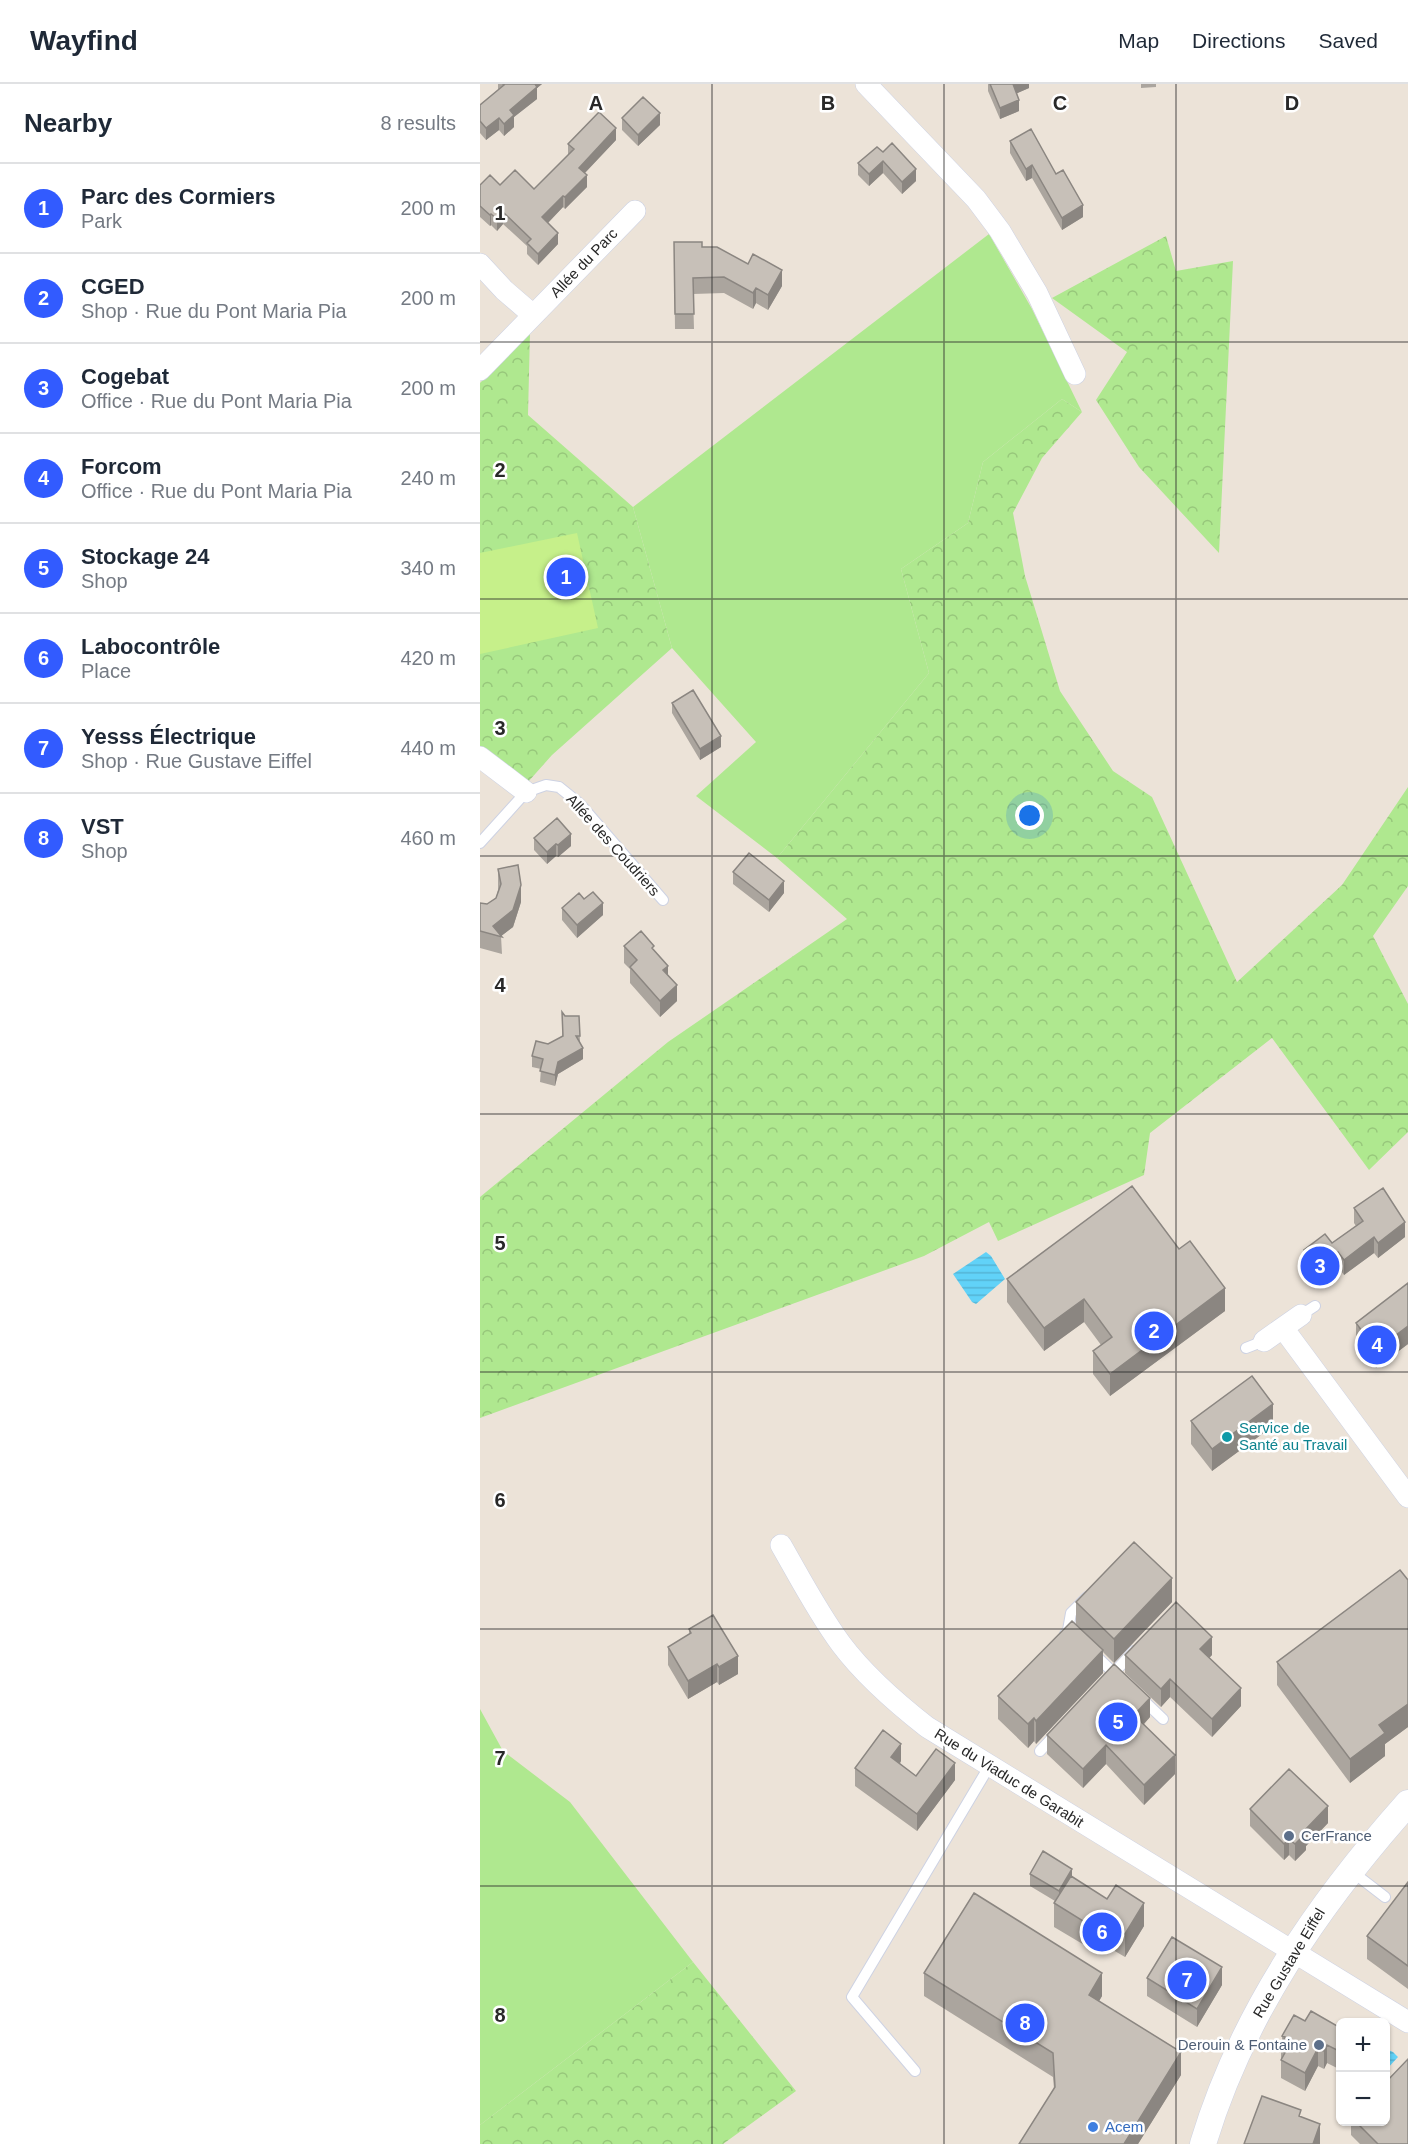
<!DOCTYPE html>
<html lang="en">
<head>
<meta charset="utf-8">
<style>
	body { margin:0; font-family:Helvetica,sans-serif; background:#f6f6f7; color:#1f2937 }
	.controls { position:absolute; right:18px; bottom:18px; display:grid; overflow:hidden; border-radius:9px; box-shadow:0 2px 4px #0004 }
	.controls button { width:54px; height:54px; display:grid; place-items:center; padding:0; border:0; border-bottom:2px solid #e0e1e3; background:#fff; color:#1f2937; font:30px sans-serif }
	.you { position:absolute; left:550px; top:732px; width:21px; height:21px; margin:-15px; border:4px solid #fff; border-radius:50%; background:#1a73e8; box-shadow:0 0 0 9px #1a73e833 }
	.badge { display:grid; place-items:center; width:39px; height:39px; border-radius:50%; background:#325bff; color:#fff; font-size:20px; font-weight:700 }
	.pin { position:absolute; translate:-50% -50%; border:3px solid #fff; box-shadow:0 2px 6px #0006 }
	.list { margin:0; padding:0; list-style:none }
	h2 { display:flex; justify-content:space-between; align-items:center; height:78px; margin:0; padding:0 24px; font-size:26px }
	h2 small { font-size:20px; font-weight:400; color:#747a83 }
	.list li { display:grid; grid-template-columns:39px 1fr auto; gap:18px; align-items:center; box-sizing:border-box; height:90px; padding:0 24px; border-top:2px solid #e0e1e3 }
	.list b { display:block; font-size:22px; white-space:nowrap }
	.list p { margin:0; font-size:20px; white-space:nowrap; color:#747a83 }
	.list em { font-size:20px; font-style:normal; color:#747a83 }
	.map { position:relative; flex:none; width:928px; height:2060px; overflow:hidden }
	header { display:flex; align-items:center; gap:36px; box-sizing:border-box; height:84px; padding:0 30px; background:#fff; border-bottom:2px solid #e0e1e3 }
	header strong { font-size:28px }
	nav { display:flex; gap:33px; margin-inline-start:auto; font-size:21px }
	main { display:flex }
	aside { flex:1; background:#fff }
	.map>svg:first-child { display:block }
</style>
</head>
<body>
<header>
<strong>Wayfind</strong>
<nav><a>Map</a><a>Directions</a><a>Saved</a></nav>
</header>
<main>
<aside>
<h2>Nearby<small>8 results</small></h2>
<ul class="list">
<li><span class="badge">1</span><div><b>Parc des Cormiers</b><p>Park</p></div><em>200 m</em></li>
<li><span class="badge">2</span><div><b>CGED</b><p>Shop · Rue du Pont Maria Pia</p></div><em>200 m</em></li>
<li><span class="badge">3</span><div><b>Cogebat</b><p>Office · Rue du Pont Maria Pia</p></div><em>200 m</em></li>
<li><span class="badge">4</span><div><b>Forcom</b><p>Office · Rue du Pont Maria Pia</p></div><em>240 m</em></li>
<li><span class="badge">5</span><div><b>Stockage 24</b><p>Shop</p></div><em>340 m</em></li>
<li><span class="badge">6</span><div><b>Labocontrôle</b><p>Place</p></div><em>420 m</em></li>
<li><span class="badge">7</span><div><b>Yesss Électrique</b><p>Shop · Rue Gustave Eiffel</p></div><em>440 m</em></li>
<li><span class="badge">8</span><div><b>VST</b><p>Shop</p></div><em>460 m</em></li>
</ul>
</aside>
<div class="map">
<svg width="928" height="2060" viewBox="0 0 928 2060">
	<defs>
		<pattern id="forest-crowns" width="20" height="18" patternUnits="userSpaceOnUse" patternTransform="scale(1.5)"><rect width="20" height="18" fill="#afe88f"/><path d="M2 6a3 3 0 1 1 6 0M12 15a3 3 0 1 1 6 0" fill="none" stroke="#97c77b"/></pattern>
		<pattern id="water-rules" width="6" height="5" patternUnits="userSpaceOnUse" patternTransform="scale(1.5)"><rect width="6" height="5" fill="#61d2f8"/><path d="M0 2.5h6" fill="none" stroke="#54b4d5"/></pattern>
	</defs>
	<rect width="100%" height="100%" fill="#ece3d8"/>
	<path fill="#afe88f" d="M509 150 552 225 602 328 582 315 503 378 488 439 421 485 449 589 297 774 216 712 276 658 192 564 153 423Z
		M0 1625 23 1667 90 1718 213 1878 0 2041Z"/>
	<path fill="url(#forest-crowns)" d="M686 152 696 187 753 177 739 469 659 383 616 316 647 268 572 214Z
		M50 249 48 331 153 423 192 564 72 671 48 698 0 662V299Z
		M582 315 602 328 562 374 533 429 545 492 580 607 633 687 672 713 757 898 862 801 928 703V802L893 852 928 920V1048L889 1086 792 954 670 1049 664 1091 518 1157 509 1138 444 1172 0 1334V1113L188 958 367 835 297 774 449 589 421 485 488 439 503 378Z
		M213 1878 316 2007 243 2060H0V2041Z"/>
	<path fill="#c6f08a" d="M97 449 118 544 0 570V469Z"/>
	<path fill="url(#water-rules)" d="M506 1168 511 1172 525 1195 496 1220 492 1218 473 1190Z
		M906 1965 913 1968 918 1973 906 1986Z"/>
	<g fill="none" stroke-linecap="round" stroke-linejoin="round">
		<defs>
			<path id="service" d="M0 759 46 708 66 701 79 703 100 720 183 816
				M821 1231 835 1222
				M766 1264 784 1257
				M585 1550 588 1546 591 1529 607 1513
				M613 1569 639 1594
				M630 1593 654 1567
				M661 1614 683 1635
				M560 1667 576 1650
				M870 1786 905 1813
				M435 1987 372 1913 510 1681"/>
			<path id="minor" d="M386 0 496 115 520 147 557 209 595 290
				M0 180 24 206 53 231
				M0 286 155 127
				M0 673 46 708
				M803 1244 928 1413
				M784 1257 821 1231
				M301 1461C320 1494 338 1529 361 1560 385 1592 415 1618 447 1643L928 1938"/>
			<path id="tertiary" d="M723 2060C762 1930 839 1819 928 1719"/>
		</defs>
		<use href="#service" stroke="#cdd2e3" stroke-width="12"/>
		<use href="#minor" stroke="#cdd2e3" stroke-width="22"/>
		<use href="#tertiary" stroke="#cdd2e3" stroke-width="27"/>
		<use href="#service" stroke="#fff" stroke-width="10"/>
		<use href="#minor" stroke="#fff" stroke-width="21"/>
		<use href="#tertiary" stroke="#fff" stroke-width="26"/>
	</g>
	<path fill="#aba59e" d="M18 0H62L57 4V15L34 33V43L24 52 19 46 6 56 0 49V21L18 6Z
		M508 0H549V4L537 9 539 27 520 35 508 7Z
		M661 0H676V3L661 4Z
		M142 34 180 41 158 62 142 46Z
		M136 56 105 89 107 103 85 125 83 123 68 139 78 160 58 181 47 170V162L23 140 17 147 11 141 10 142 0 133V101H20L54 105 88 71V60Z
		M530 57 576 90 603 133 582 146 552 94 546 97 530 69Z
		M397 63 436 97 422 110 403 89 389 102 378 91V79Z
		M194 158 222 163 302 202 288 226 276 219 273 225 244 209 213 210 214 245H195Z
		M192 619 241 663 220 676 192 629Z
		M54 754 91 762 78 773 76 772 67 780 54 766Z
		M18 785 41 818 33 843 21 852 22 870 0 864V819L7 820 16 814 18 806Z
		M253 788 304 809 289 828 253 800Z
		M104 815 123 831 97 854 82 836V824Z
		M144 862 174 866 188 891 197 917 180 933 150 899V885L144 879Z
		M85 932H99L100 958 103 975 78 990 75 1002 60 998 61 985 52 983V972L82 952Z
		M874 1124 925 1153 898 1174 894 1169 864 1191 858 1183 837 1199 824 1181V1166L852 1159 876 1142 874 1139Z
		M527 1195 745 1227 630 1312 613 1290V1267L621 1261 604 1238 564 1267 527 1218Z
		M928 1199V1260L896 1284 876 1257V1239Z
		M711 1337 793 1342 732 1387 711 1360Z
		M928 1496V1643L905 1660V1672L870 1699 797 1601V1578Z
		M596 1518H692L634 1579 623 1568V1589L556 1660 554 1657 548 1664 518 1635V1612L596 1541Z
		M209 1545 258 1590 239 1601 237 1598 208 1615 188 1581V1563L209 1551Z
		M645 1571H732L729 1574 761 1622 732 1653 690 1613 681 1623 645 1589Z
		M670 1633 664 1640 695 1690 664 1721 626 1680 603 1704 567 1670V1651Z
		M421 1677 420 1680 436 1692 475 1696 437 1747 375 1702V1684Z
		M770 1725 848 1739 826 1762V1766L815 1777 809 1771 804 1776 770 1742Z
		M550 1790 592 1793 664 1842 645 1873 616 1856 611 1865 574 1843V1819L575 1817 550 1802Z
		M928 1798V1905L887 1875V1852Z
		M444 1889 622 1912 619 1917 701 1991 658 2060H539L574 2005 573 1993 444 1912Z
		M667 1894 742 1901 717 1943 667 1912Z
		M825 1937 861 1946V1986L847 1979 844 1985 838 1982 825 2007 801 1994V1961L802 1958V1952Z
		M871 2037H906L928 2060H880L871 2051Z"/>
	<path fill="#8b8681" d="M52 0H62L57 4V15L34 33V43L24 52V40L30 26Z
		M533 0H549V4L533 11Z
		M539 16V27L520 35V24Z
		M180 29V41L158 62V51Z
		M19 34V46L6 56V44Z
		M136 44V56L99 95V84Z
		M403 77V89L389 102V90Z
		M552 81V94L546 97V85Z
		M436 85V97L422 110V98Z
		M107 91V103L85 125V113Z
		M83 112V123L62 145V133Z
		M603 121V133L582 146V134Z
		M23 128V140L17 147V135Z
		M11 130V141L10 142V131Z
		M78 149V160L58 181V170Z
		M302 186V202L288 226V211Z
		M276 204V219L273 225V209Z
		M241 652V663L220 676V665Z
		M91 750V762L78 773V761Z
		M76 760V772L67 780V768Z
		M304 797V809L289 828V816Z
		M41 801V818L33 843 20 853 13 842Z
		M123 819V831L97 854V841Z
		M188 882V898L183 886Z
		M197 901V917L180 933V917Z
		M103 964V975L78 990 75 1002V991L78 978Z
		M925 1138V1153L898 1174V1159Z
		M894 1153V1169L864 1191V1176Z
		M858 1168V1183L837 1199V1183Z
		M745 1204V1227L630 1312V1290Z
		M604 1215V1238L564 1267V1244Z
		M928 1242V1260L896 1284V1266Z
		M793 1320V1342L732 1387V1365Z
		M692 1494V1518L634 1579V1555Z
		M732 1553V1571L720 1583V1565Z
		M623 1566V1589L556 1660V1637Z
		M258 1572V1590L239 1601V1583Z
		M237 1580V1598L208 1615V1597Z
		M690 1595V1613L681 1623V1605Z
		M761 1604V1622L732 1653V1635Z
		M670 1614V1633L654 1651V1631Z
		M928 1620V1643L905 1660V1672L870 1699V1675L899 1641Z
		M554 1634V1657L548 1664V1640Z
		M421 1660V1677L411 1691V1673Z
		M626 1661V1680L603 1704V1685Z
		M695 1671V1690L664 1721V1701Z
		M475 1679V1696L437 1747V1730Z
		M848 1722V1739L826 1762V1766L815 1777V1760L824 1747Z
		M809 1755V1771L804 1776V1760Z
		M592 1785V1797L579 1819V1807Z
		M664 1819V1842L645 1873V1850Z
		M616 1833V1856L611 1865V1842Z
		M742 1883V1901L717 1943V1925Z
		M622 1889V1912L609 1934V1911Z
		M847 1961V1979L844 1985V1967Z
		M838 1964V1982L825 2007V1989Z
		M701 1968V1991L658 2060H644Z
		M840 2040V2060H833Z"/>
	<path fill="#c7c0b8" stroke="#8b8681" stroke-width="1.5" d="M23 0H55L57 3 30 26 34 31 24 40 19 34 6 44 0 37V21L24 1Z
		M510 0H533L539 16 520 24Z
		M163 13 180 29 158 51 142 34Z
		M119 28 136 44 99 84 107 91 85 113 83 112 62 133 78 149 58 170 47 159 51 155 23 128 17 135 11 130 10 131 0 122V101L10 91 20 101 35 86 54 105 94 65 88 60Z
		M551 45 576 90 583 86 603 121 582 134 552 81 546 85 530 57Z
		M412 59 436 85 422 98 403 77 389 90 378 79 397 63 403 68Z
		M194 158H222V163H237L268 180 273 170 302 186 288 211 276 204 273 209 244 193 213 194 214 230H195Z
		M213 606 241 652 220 665 192 619Z
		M77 734 91 750 78 761 76 760 67 768 54 754Z
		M269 769 304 797 289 816 253 788Z
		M38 781 41 801 33 826 13 842 22 853 0 847V819L7 820 16 814 21 800 18 785Z
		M113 808 123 819 97 841 82 824 99 809 104 815Z
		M161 847 174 862 172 864 188 882 183 886 197 901 180 917 150 883 157 876 144 862Z
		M82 928 85 932H99L100 952H96L103 964 78 978 75 991 60 987 63 975 52 972 56 957 68 960 83 952Z
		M652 1102 699 1165 710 1157 745 1204 630 1290 613 1267 632 1253 604 1215 564 1244 527 1195Z
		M903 1104 925 1138 898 1159 894 1153 864 1176 858 1168 837 1183 824 1166 845 1150 852 1159 883 1137 874 1124Z
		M928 1199V1242L896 1266 876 1239Z
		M772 1292 793 1320 732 1365 711 1337Z
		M654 1458 692 1494 634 1555 596 1518Z
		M920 1486 928 1496V1620L899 1641 905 1649 870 1675 797 1578Z
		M696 1518 732 1553 720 1565 761 1604 732 1635 690 1595 681 1605 645 1571Z
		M233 1531 258 1572 239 1583 237 1580 208 1597 188 1563 211 1549 209 1545Z
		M592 1537 623 1566 556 1637 554 1634 548 1640 518 1612Z
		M634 1580 670 1614 654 1631 695 1671 664 1701 626 1661 603 1685 567 1651Z
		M403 1646 421 1660 411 1673 436 1692 456 1665 475 1679 437 1730 375 1684Z
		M809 1685 848 1722 824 1747 826 1749 815 1760 809 1755 804 1760 770 1725Z
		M563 1767 592 1785 579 1807 550 1790Z
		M591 1792 627 1815 636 1801 664 1819 645 1850 616 1833 611 1842 574 1819Z
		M928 1798V1882L887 1852Z
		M494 1809 622 1889 609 1911 701 1968 644 2060H539L575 2003 573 1969 444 1889Z
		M692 1853 742 1883 717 1925 667 1894Z
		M831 1927 859 1943 858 1945 861 1946V1968L847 1961 844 1967 838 1964 825 1989 801 1976 807 1965 801 1961 805 1953 802 1952 814 1931 825 1937Z
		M928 1975V2060H898L875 2037H906V1998Z
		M782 2012 821 2026 819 2032 840 2040 833 2060H764Z"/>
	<path fill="none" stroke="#282828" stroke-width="1.5" stroke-opacity="0.55" d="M232 0V2060M464 0V2060M696 0V2060M0 258H928M0 515H928M0 772H928M0 1030H928M0 1288H928M0 1545H928M0 1802H928"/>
	<circle fill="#0f9aa8" stroke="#fff" stroke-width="2" cx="747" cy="1353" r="6"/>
	<g fill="#5c6f8a" stroke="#fff" stroke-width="2">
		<circle cx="809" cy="1752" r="6"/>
		<circle cx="839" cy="1961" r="6"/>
	</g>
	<circle fill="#3f7fe0" stroke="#fff" stroke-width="2" cx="613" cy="2043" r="6"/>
	<g text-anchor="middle" stroke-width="5" stroke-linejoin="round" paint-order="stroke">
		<g font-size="15" fill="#282828" stroke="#fff">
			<text transform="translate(104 179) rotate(-46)" y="5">Allée du Parc</text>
			<text transform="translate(133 761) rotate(48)" y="5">Allée des Coudriers</text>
			<text transform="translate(529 1694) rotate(32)" y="5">Rue du Viaduc de Garabit</text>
			<text transform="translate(809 1879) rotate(-59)" y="5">Rue Gustave Eiffel</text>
		</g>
		<g font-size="15" fill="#0d838f" stroke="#fff" text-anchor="start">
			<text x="759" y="1349">Service de<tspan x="759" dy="17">Santé au Travail</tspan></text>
		</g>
		<g font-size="15" fill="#4e5e75" stroke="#fff" text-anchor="start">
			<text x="821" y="1757">CerFrance</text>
			<text x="827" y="1966" text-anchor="end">Derouin &amp; Fontaine</text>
		</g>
		<g font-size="15" fill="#366cbe" stroke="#fff" text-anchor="start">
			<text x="625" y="2048">Acem</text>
		</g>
	</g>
	<g font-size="20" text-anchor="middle" font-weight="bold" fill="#282828" stroke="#fff" stroke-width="5" stroke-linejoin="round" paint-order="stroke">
		<text x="116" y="26">A</text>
		<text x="348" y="26">B</text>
		<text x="580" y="26">C</text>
		<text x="812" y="26">D</text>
		<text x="20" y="136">1</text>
		<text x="20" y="393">2</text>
		<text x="20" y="651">3</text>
		<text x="20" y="908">4</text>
		<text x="20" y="1166">5</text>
		<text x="20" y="1423">6</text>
		<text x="20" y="1681">7</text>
		<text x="20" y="1938">8</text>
	</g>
</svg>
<div class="controls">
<button>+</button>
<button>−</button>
</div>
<div class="you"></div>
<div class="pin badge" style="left:86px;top:493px">1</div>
<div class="pin badge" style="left:674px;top:1247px">2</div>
<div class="pin badge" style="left:840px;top:1182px">3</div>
<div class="pin badge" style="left:897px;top:1261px">4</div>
<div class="pin badge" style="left:638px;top:1638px">5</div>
<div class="pin badge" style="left:622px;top:1848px">6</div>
<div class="pin badge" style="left:707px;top:1896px">7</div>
<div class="pin badge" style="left:545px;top:1939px">8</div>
</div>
</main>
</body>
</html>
